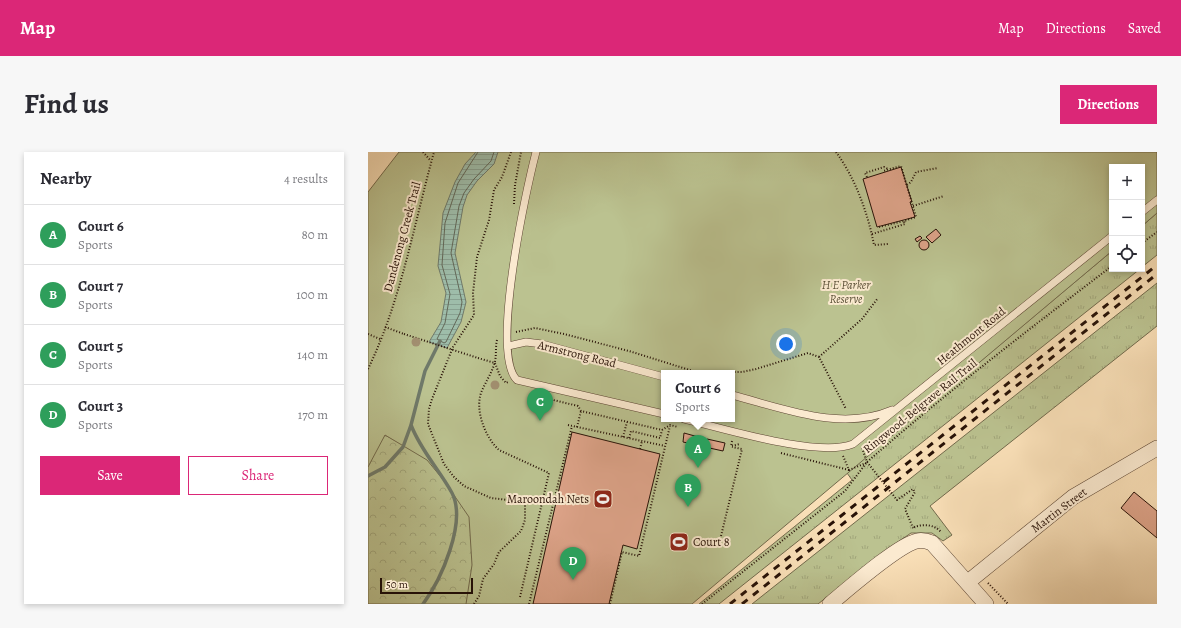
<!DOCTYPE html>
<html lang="en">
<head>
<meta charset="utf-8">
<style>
	body { margin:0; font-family:Alegreya,serif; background:#f7f7f7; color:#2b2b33 }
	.controls { position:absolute; right:12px; top:12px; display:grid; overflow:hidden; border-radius:0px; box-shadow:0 2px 6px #0003 }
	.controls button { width:36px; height:36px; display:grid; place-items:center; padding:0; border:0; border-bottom:1px solid #e1e1e2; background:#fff; color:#2b2b33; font:20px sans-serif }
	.scale { position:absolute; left:12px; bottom:10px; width:93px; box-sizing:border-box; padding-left:4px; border:2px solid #281207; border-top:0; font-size:11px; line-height:14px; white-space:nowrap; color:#281207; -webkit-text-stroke:3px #fbead0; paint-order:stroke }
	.you { position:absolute; left:418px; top:192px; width:14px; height:14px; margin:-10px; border:3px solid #fff; border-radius:50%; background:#1a73e8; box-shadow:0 0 0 6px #1a73e833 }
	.badge { display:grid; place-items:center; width:26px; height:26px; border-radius:50%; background:#db2777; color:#fff; font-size:13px; font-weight:700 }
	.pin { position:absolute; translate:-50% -33px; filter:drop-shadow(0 1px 2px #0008) }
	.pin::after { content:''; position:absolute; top:21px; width:14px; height:12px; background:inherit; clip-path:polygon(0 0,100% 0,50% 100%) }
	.popup { position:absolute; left:293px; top:218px; width:74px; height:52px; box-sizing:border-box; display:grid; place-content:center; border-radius:0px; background:#fff; filter:drop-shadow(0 1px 3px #0005); font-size:13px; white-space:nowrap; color:#7c7c81 }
	.popup b { font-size:15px; color:#2b2b33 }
	.popup::after { content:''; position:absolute; left:50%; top:100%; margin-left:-8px; border:8px solid transparent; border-top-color:#fff }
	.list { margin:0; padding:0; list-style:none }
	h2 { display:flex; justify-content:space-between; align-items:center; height:52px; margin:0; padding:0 16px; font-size:17px }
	h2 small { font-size:13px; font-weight:400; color:#7c7c81 }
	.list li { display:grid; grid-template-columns:26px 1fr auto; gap:12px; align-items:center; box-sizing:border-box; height:60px; padding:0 16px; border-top:1px solid #e1e1e2 }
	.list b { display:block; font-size:15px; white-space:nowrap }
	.list p { margin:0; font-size:13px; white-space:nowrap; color:#7c7c81 }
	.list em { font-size:13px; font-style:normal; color:#7c7c81 }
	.actions { display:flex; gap:8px; padding:12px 16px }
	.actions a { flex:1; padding:9px 0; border:1px solid #db2777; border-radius:0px; text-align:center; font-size:14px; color:#db2777 }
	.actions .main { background:#db2777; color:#fff }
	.icon { flex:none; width:22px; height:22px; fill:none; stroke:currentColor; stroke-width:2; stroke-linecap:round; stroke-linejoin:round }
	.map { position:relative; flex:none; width:789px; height:452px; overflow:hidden; border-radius:0px }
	header { display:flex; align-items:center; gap:24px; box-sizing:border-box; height:56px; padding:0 20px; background:#db2777; color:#fff }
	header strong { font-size:19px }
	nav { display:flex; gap:22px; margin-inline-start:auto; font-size:14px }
	.intro { display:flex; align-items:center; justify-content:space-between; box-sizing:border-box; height:96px; padding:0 24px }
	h1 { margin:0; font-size:28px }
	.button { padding:10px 18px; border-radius:0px; background:#db2777; color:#fff; font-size:14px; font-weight:700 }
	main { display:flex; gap:24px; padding:0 24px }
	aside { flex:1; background:#fff; border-radius:0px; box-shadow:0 2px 6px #0003 }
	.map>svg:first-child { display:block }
</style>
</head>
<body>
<header>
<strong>Map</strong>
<nav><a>Map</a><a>Directions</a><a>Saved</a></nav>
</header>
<div class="intro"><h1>Find us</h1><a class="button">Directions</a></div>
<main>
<aside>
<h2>Nearby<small>4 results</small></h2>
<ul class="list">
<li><span class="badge" style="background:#2e9e5b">A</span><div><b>Court 6</b><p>Sports</p></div><em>80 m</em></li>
<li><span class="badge" style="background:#2e9e5b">B</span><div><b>Court 7</b><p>Sports</p></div><em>100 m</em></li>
<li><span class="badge" style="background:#2e9e5b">C</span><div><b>Court 5</b><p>Sports</p></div><em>140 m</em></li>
<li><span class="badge" style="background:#2e9e5b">D</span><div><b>Court 3</b><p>Sports</p></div><em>170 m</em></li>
</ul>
<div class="actions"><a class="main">Save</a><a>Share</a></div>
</aside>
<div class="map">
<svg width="789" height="452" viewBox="0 0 789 452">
	<defs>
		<pattern id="grass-tufts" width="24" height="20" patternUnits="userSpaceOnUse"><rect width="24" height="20" fill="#bbc290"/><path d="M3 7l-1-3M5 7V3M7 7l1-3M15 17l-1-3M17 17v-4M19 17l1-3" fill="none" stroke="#a1a67b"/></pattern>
		<pattern id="forest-crowns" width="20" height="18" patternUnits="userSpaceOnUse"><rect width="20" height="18" fill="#bbc290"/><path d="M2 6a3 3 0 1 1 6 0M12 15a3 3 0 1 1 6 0" fill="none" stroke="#a1a67b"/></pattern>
		<pattern id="water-rules" width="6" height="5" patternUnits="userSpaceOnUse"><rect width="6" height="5" fill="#9ebdaa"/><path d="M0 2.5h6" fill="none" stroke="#88a191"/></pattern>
	</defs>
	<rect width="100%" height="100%" fill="#f9dfb7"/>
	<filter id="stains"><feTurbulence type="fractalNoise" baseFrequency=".005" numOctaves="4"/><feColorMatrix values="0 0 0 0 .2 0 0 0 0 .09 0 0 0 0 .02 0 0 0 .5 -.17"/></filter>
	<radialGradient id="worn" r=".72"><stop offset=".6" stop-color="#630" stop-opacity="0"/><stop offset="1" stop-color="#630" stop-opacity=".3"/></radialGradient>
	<path fill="url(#grass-tufts)" stroke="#726a4c" d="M789 61V103L774 115V74Z
		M744 99V117H772L351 452H331L484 328 479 321Z
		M789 131V174L562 354 584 383 575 389 564 381H543L527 392 450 452H384Z"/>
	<path fill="url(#forest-crowns)" stroke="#726a4c" d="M17 283 79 317 124 372 117 452H0V309Z"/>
	<path fill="#bbc290" stroke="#726a4c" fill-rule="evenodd" d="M31 0H789V61L774 74V15H744V99L324 452H98L104 413 101 365 77 330 59 308 17 283 0 315V40ZM296 221H364V267H296Z"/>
	<path fill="url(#water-rules)" stroke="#6f7969" d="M108 0H130L126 12 109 29 99 43 95 55 87 101 98 150 93 170 79 196 61 190 73 170 78 141 70 114 75 61 87 30 97 12Z"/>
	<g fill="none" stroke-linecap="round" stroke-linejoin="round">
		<path stroke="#636858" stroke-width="1" d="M110 0 90 31 77 71 74 113 82 142 77 171 69 187 76 191 78 190 92 161 94 150 83 101 91 54 96 41 106 27 123 9 126 0"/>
		<path stroke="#6f7969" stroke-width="3.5" d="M43 273C53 299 71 317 84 341 99 370 73 428 55 452
			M0 324 17 315 35 295 43 273 57 219 72 189"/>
	</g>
	<path fill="#dea48a" stroke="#281207" d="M533 15 544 50H542L547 65 509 75 495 27Z
		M568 77 573 83 564 91 558 85Z
		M552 84 554 86 549 90 547 87Z
		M551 93a5 5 0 1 1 10 0a5 5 0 1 1-10 0Z
		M204 280 292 302 269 397 255 393 241 452H165Z
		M316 281 334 286 333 294 315 290Z
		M339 287 357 291 355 299 337 295Z
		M766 340 789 359V386L753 356Z"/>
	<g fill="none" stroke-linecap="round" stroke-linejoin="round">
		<defs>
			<path id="lane" d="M168 0C158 38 122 202 149 228L296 262
				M774 60 789 48
				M140 194 158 190 174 192 296 225
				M364 243C415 256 473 280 524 258
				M316 267C354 276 450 306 485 292L744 84"/>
			<path id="street" d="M600 430 705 345 789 296
				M462 452C479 438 530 393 549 389 554 388 559 389 564 391L618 452"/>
		</defs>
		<use href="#lane" stroke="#5c4533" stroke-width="8"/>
		<use href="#street" stroke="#5c4533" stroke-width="16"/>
		<path stroke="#281207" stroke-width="2" stroke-dasharray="1 2" stroke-linecap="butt" d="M55 0 63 9
			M143 0 134 25 126 38 121 68 109 105 105 141 106 163 85 195 64 247 61 257 60 272 76 312 86 325 96 334 123 346 157 350 174 349
			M468 0C487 26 500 61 506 93L520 92
			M499 25 497 21 516 15 520 17
			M539 33 543 30 548 20 570 16
			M146 52 147 33 153 0
			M545 54 576 44
			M511 75 536 69
			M504 82 537 72 536 69 548 65 533 14 515 19
			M774 91 789 80
			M17 175 36 182
			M148 180 167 176 196 182 261 199 328 220H374L388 217 440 201 451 205 478 257
			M0 182 12 187
			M129 188C127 196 129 205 126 213 123 222 117 231 113 241 107 259 117 285 131 298L181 321 152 445
			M451 205 494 167 510 146
			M110 206 127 211
			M127 211 132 224 138 231 140 230
			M0 217C33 149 46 72 66 0
			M177 246 210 254 213 259 294 278 302 273 310 275
			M200 273 297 294
			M209 275 213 259
			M255 285 259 270
			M261 286 263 279 292 286 294 278
			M364 289 363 294 372 292
			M494 296 499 310C578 241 661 177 744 114
			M272 297 274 289
			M413 301 481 318
			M475 304 481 318 498 311
			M499 310 529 348 545 337 547 340 537 357 545 376
			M546 375C555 372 566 372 573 380
			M353 384 374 297 364 295
			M620 431 640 452
			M106 452 111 444 115 427 126 412 131 400 153 379 157 368V350
			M161 452 204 274
			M242 452 254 400 271 404 302 274
			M334 452 477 339 499 310"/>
		<use href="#lane" stroke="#fbead0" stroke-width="7"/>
		<use href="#street" stroke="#fbead0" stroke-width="15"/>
		<path stroke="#281207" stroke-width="3" stroke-dasharray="7 7" stroke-linecap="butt" d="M362 452 789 113
			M374 452 789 122"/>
		<path stroke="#281207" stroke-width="2" stroke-dasharray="1 2" stroke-linecap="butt" d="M36 182 110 206"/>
	</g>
	<g fill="#a29071">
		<circle cx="48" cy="190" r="4.5"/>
		<circle cx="127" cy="233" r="4.5"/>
	</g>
	<defs>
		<symbol id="stadium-square" viewBox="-11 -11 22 22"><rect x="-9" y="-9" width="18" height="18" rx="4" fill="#8f2418" stroke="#fbead0"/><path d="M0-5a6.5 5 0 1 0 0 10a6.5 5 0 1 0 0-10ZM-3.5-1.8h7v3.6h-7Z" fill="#fff"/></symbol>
	</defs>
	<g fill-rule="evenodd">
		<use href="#stadium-square" x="224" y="336" width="22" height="22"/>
		<use href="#stadium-square" x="300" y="379" width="22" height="22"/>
	</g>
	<g text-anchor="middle" stroke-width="4" stroke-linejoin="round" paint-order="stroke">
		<g font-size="12" fill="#281207" stroke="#fbead0">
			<text transform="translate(34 85) rotate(-75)" y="4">Dandenong Creek Trail</text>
			<text transform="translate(603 184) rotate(-39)" y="4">Heathmont Road</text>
			<text transform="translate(209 202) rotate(14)" y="4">Armstrong Road</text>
			<text transform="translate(552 254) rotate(-39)" y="4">Ringwood-Belgrave Rail Trail</text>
			<text transform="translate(691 358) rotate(-37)" y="4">Martin Street</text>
		</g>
		<g font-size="12" font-style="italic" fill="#5b5037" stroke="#fbead0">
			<text x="478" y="137">H E Parker<tspan x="478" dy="14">Reserve</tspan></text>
		</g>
		<g font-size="12" fill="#281207" stroke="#fbead0" text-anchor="end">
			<text x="221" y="351">Maroondah Nets</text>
			<text x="325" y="394" text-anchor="start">Court 8</text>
		</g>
	</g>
	<rect width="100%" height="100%" filter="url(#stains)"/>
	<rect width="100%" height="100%" fill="url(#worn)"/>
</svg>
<div class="controls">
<button>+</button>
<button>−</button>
<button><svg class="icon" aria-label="locate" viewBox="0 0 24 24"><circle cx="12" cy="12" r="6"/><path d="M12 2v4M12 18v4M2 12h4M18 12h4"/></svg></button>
</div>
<div class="scale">50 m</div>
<div class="you"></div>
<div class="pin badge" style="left:330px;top:316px;background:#2e9e5b">A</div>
<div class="popup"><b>Court 6</b>Sports</div>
<div class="pin badge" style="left:320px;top:355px;background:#2e9e5b">B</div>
<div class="pin badge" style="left:172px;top:269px;background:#2e9e5b">C</div>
<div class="pin badge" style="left:205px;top:428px;background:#2e9e5b">D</div>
</div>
</main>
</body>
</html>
